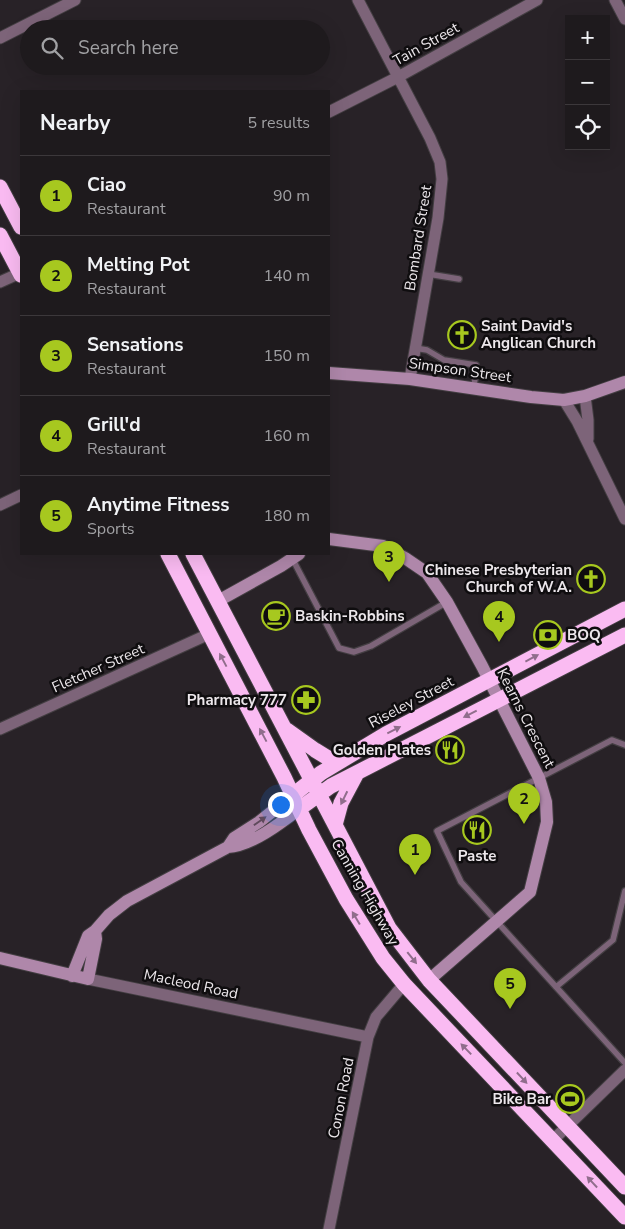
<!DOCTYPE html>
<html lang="en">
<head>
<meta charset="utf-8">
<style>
	body { margin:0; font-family:"Nunito Sans",sans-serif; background:#2b272a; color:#f1f3f6 }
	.controls { position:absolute; right:15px; top:15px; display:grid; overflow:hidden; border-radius:0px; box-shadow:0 5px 20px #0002 }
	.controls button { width:45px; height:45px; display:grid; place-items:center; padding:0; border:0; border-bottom:1px solid #3c383b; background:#1e1a1d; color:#f1f3f6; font:25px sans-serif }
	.you { position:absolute; left:280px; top:804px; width:18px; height:18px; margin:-12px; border:4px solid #fff; border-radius:50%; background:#1a73e8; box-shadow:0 0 0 8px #1a73e833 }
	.badge { display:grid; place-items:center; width:32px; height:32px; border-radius:50%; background:#a7c81f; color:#111; font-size:16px; font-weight:700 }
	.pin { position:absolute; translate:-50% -41px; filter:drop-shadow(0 1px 2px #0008) }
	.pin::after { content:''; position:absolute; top:26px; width:18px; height:15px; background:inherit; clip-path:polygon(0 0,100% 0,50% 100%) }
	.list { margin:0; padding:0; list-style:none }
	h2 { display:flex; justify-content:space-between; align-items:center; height:65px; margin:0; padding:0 20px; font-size:21px }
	h2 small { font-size:16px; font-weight:400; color:#a1a1a4 }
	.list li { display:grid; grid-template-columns:32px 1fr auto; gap:15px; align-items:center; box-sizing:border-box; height:80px; padding:0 20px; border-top:1px solid #3c383b }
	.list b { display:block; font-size:19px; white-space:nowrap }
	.list p { margin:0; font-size:16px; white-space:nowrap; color:#a1a1a4 }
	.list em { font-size:16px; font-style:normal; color:#a1a1a4 }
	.icon { flex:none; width:28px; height:28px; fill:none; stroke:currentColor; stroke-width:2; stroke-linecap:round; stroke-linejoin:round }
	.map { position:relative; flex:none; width:625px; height:1229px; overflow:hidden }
	.search { position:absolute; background:#1e1a1d; box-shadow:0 5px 20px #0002; left:20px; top:20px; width:310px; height:55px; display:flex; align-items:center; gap:12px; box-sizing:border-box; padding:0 18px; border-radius:28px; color:#a1a1a4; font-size:19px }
	.panel { position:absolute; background:#1e1a1d; box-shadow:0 5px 20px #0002; left:20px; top:90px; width:310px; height:465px; border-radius:0px }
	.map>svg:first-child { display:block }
</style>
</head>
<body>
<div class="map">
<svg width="625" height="1229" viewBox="0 0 625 1229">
	<rect width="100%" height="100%" fill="#282227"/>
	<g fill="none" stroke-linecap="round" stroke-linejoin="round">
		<defs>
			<path id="lane" d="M428 274 459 279
				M415 348 427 350 444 360 476 365 474 389
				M292 558 339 648 354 652 371 646 447 602
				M625 745 612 740 437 831 461 882 625 1063
				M556 987 613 940 625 891"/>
			<path id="street" d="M358 0 430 138 440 162 442 179 438 218 410 379
				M615 0 625 19
				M0 38 75 0
				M329 112 398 77 537 0
				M0 282 20 273
				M585 396 588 420V439
				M564 400 577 421 625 519
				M0 505 21 495
				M0 729 209 634
				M88 979 368 1037
				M552 1141 625 1070
				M329 1229 368 1037 376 1017 404 984"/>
			<path id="secondary" d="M329 373 410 379 531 397 564 400 585 396 625 382
				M329 539 383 546 405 558 427 573 447 602 482 666 539 778 546 802 547 822 530 892 429 980
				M218 601 281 566 299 554
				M228 847 234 838 259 822 293 795
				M0 958 88 979 96 939 95 931
				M72 976 88 936 95 931 109 915 127 901 228 847C251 846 281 823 299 809"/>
			<path id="highway" d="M0 187 21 227
				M0 235 21 275
				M168 554 284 777 309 830 346 899 383 958 404 984 625 1217
				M193 554 389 928 429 980 625 1187
				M287 730 315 750 336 763
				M293 795 321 773 386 734 625 609
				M299 809 331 786 625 635
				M335 825 341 803 357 773"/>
		</defs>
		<use href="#lane" stroke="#433e42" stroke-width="8"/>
		<use href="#street" stroke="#433e42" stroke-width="13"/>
		<use href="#secondary" stroke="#433e42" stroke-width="14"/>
		<use href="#highway" stroke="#433e42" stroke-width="17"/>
		<use href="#lane" stroke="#7d6479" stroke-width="5.5"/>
		<use href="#street" stroke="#7d6479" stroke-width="11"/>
		<use href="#secondary" stroke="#af87aa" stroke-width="12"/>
		<use href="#highway" stroke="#fabbf2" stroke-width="15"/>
	</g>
	<defs><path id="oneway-solid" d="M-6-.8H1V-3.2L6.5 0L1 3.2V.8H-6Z" transform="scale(1.25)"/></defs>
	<g fill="#906d8c">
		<use href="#oneway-solid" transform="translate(532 658) rotate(-28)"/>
		<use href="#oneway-solid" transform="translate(223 660) rotate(-118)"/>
		<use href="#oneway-solid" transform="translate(470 714) rotate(153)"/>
		<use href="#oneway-solid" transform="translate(394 730) rotate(-27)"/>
		<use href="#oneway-solid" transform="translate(263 735) rotate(-118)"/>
		<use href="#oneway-solid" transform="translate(344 798) rotate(116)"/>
		<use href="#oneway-solid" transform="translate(356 918) rotate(-121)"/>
		<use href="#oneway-solid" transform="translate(412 958) rotate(51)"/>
		<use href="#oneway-solid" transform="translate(466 1049) rotate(-134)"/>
		<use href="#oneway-solid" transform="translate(522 1078) rotate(47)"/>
		<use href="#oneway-solid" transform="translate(592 1182) rotate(-133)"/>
	</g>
	<use fill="#5f4a5c" href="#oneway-solid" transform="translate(260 821) rotate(-35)"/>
	<defs>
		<symbol id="church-ring" viewBox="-11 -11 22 22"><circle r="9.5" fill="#0f0d0f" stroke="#a7c81f" stroke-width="1.5"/><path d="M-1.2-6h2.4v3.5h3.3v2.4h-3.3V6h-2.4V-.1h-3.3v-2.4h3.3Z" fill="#a7c81f"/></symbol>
		<symbol id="cafe-ring" viewBox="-11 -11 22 22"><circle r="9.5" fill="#0f0d0f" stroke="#a7c81f" stroke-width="1.5"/><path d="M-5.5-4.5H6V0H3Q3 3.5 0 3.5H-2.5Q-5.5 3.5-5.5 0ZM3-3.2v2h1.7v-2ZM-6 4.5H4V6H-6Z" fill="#a7c81f"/></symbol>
		<symbol id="bank-ring" viewBox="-11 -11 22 22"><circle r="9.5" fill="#0f0d0f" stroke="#a7c81f" stroke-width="1.5"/><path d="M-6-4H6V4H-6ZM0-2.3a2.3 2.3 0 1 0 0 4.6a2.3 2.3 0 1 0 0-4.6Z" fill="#a7c81f"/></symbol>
		<symbol id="pharmacy-ring" viewBox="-11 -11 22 22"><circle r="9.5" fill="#0f0d0f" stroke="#a7c81f" stroke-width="1.5"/><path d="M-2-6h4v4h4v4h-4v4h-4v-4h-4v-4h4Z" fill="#a7c81f"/></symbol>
		<symbol id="restaurant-ring" viewBox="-11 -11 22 22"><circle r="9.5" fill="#0f0d0f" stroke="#a7c81f" stroke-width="1.5"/><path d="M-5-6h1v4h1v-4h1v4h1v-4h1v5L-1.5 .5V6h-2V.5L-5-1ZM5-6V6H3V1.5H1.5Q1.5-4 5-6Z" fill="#a7c81f"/></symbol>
		<symbol id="stadium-ring" viewBox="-11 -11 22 22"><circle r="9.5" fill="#0f0d0f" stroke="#a7c81f" stroke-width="1.5"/><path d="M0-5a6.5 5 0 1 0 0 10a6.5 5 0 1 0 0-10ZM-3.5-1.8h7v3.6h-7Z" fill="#a7c81f"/></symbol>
	</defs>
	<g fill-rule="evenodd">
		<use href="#church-ring" x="446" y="319" width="32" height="32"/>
		<use href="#church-ring" x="575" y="563" width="32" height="32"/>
		<use href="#cafe-ring" x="260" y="600" width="32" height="32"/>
		<use href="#bank-ring" x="532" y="619" width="32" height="32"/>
		<use href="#pharmacy-ring" x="290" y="684" width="32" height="32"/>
		<use href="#restaurant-ring" x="434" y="734" width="32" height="32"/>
		<use href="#restaurant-ring" x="461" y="814" width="32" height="32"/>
		<use href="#stadium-ring" x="554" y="1083" width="32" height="32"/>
	</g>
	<g text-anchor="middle" stroke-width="5" stroke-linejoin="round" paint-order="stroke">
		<g font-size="15" fill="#ece7eb" stroke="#0f0d0f">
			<text transform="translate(426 44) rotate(-29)" y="5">Tain Street</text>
			<text transform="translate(418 238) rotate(-81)" y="5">Bombard Street</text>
			<text transform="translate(460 370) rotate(8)" y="5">Simpson Street</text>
			<text transform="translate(98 668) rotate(-24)" y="5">Fletcher Street</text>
			<text transform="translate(411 702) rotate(-28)" y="5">Riseley Street</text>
			<text transform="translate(526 718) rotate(63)" y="5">Kearns Crescent</text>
			<text transform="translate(365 892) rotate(60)" y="5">Canning Highway</text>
			<text transform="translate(191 984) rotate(12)" y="5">Macleod Road</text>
			<text transform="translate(341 1098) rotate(-79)" y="5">Conon Road</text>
		</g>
		<g font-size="15" font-weight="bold" fill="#ece7eb" stroke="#0f0d0f" text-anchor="end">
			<text x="481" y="331" text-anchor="start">Saint David's<tspan x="481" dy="17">Anglican Church</tspan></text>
			<text x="572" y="575">Chinese Presbyterian<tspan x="572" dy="17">Church of W.A.</tspan></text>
			<text x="295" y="621" text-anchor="start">Baskin-Robbins</text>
			<text x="567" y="640" text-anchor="start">BOQ</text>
			<text x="287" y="705">Pharmacy 777</text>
			<text x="431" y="755">Golden Plates</text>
			<text x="477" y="861" text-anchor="middle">Paste</text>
			<text x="551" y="1104">Bike Bar</text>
		</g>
	</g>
</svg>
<div class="controls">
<button>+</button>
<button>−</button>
<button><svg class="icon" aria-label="locate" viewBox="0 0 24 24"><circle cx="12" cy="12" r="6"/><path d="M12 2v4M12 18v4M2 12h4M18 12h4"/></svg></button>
</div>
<div class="you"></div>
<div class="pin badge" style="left:415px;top:875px">1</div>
<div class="pin badge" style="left:524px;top:824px">2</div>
<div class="pin badge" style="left:389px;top:582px">3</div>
<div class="pin badge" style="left:499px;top:642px">4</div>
<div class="pin badge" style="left:510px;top:1009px">5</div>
<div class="search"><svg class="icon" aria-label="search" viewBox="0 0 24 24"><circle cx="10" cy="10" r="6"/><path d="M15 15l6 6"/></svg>Search here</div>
<section class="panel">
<h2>Nearby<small>5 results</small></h2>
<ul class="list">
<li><span class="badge">1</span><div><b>Ciao</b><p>Restaurant</p></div><em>90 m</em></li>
<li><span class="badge">2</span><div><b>Melting Pot</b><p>Restaurant</p></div><em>140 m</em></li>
<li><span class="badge">3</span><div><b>Sensations</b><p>Restaurant</p></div><em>150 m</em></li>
<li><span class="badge">4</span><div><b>Grill'd</b><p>Restaurant</p></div><em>160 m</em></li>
<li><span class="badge">5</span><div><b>Anytime Fitness</b><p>Sports</p></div><em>180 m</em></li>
</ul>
</section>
</div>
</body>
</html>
